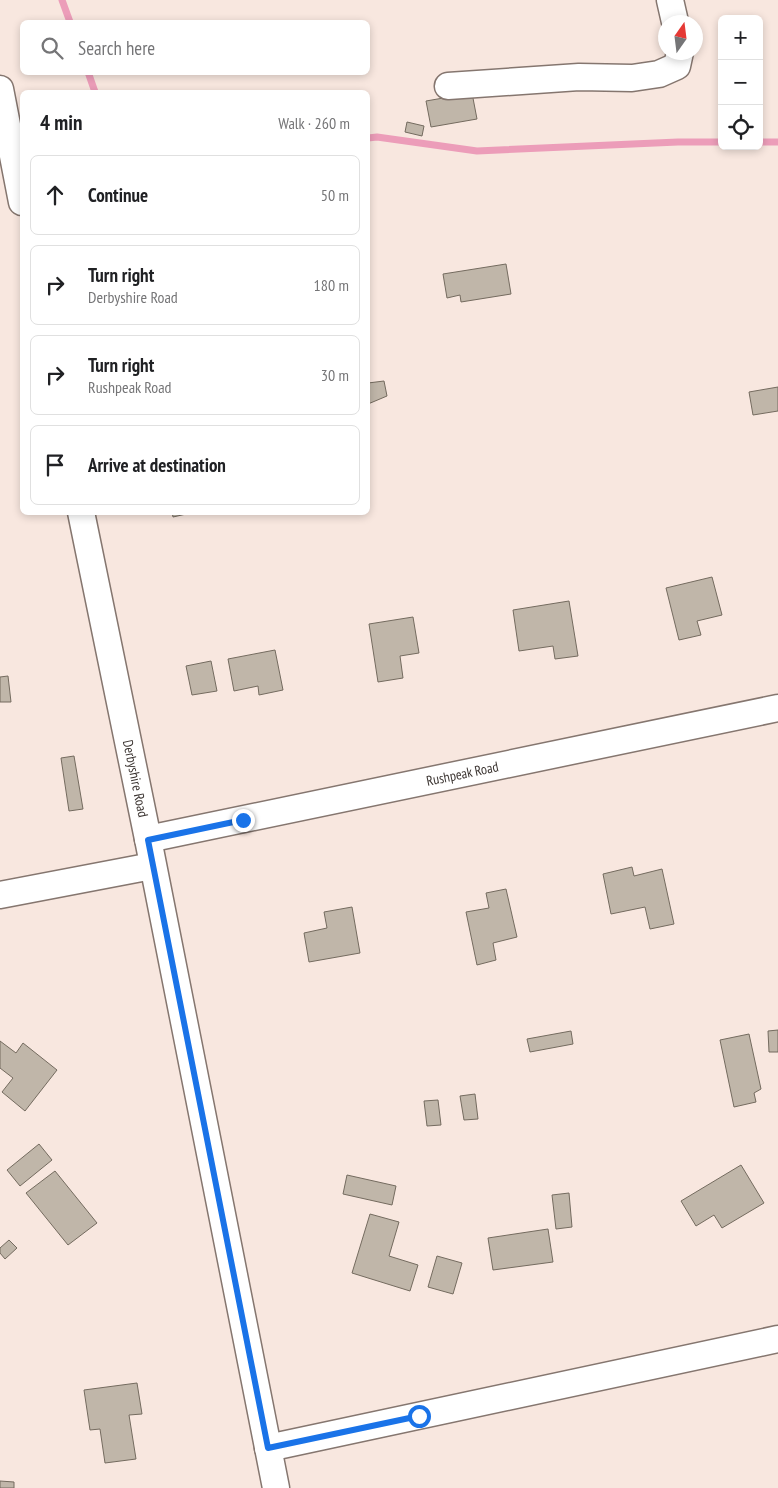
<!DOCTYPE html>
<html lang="en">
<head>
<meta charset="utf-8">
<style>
	body { margin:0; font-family:"PT Sans Narrow",sans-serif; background:#f2f2f2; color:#202124 }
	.controls { position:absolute; right:15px; top:15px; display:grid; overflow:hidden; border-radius:8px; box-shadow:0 2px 8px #0003 }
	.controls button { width:45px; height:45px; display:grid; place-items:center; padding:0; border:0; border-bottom:1px solid #e0e0e0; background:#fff; color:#202124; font:25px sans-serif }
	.compass { position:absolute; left:658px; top:15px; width:45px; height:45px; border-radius:50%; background:#fff; box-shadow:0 2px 8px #0003; rotate:14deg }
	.stop { position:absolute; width:15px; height:15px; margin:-11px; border:4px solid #1a73e8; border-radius:50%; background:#fff }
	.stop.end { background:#1a73e8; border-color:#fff; box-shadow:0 1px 5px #0008 }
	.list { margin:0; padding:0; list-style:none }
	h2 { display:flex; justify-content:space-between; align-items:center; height:65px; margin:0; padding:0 20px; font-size:21px }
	h2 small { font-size:16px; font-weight:400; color:#757577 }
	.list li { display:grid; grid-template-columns:32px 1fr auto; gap:15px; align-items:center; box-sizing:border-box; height:80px; margin:0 10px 10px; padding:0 10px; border:1px solid #e0e0e0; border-radius:8px }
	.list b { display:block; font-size:19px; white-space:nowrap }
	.list p { margin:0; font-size:16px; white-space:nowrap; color:#757577 }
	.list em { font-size:16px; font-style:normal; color:#757577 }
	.icon { flex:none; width:28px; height:28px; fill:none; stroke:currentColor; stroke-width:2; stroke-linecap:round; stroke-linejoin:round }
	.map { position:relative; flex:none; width:778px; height:1488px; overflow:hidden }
	.search { position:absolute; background:#fff; box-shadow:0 2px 8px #0003; left:20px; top:20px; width:350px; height:55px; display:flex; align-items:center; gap:12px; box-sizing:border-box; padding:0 18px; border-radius:8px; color:#757577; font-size:19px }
	.panel { position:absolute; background:#fff; box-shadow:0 2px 8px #0003; left:20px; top:90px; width:350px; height:425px; border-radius:8px }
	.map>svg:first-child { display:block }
</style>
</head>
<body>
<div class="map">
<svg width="778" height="1488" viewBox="0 0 778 1488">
	<rect width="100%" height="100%" fill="#f8e7df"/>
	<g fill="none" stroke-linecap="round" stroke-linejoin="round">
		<path stroke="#ec9db9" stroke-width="7" d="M62 0 70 22
			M88 72 95 92
			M368 138 377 137 477 151 678 142H722
			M759 142H778"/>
	</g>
	<path fill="#c0b6a9" stroke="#746b5f" d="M472 93 477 119 431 127 426 101Z
		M407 122 424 126 422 136 405 132Z
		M506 264 511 294 461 302 460 295 447 298 443 274Z
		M384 381 387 396 368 404V383Z
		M778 387V411L753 415 749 392Z
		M172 512H195L173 517Z
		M712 577 722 615 697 621 701 635 679 640 666 588Z
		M569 601 578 656 555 659 553 646 519 651 513 610Z
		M413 617 419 653 400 656 403 678 378 682 369 624Z
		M275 650 283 690 259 695 258 686 234 691 228 659Z
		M211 661 217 691 192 695 186 666Z
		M8 676 11 702H0V677Z
		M74 756 83 809 69 811 61 758Z
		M632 867 634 876 662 869 674 924 650 929 645 907 611 914 603 874Z
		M506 889 517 937 493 943 496 960 477 965 466 912 489 908 486 893Z
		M352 907 360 953 309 962 304 933 327 928 324 912Z
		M778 1030V1052H769L768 1031Z
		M571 1031 573 1044 530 1052 527 1039Z
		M749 1034 761 1089 754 1093 756 1102 734 1107 720 1040Z
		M0 1041 16 1053 23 1043 57 1070 25 1111 2 1092 13 1078 0 1068Z
		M475 1094 478 1119 464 1120 460 1096Z
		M438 1100 441 1125 427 1126 424 1101Z
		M39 1144 52 1160 20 1186 7 1170Z
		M741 1165 764 1203 722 1228 714 1215 696 1226 681 1201Z
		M55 1171 97 1223 68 1245 26 1193Z
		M347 1175 396 1186 392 1205 343 1194Z
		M569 1193 572 1227 556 1229 552 1195Z
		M370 1214 399 1222 389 1256 418 1265 410 1291 352 1273Z
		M548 1229 553 1262 493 1270 488 1238Z
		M9 1240 17 1248 5 1259 0 1253V1248Z
		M437 1256 462 1263 453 1294 428 1287Z
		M137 1383 142 1414 129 1415 136 1459 105 1463 100 1429 90 1430 84 1390Z
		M0 1481 14 1482V1488H0Z"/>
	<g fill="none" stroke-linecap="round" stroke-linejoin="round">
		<defs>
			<g id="minor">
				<path d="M670 0 675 22"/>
				<path d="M448 86 579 77 632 78 659 74 677 66 680 52"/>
				<path d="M0 89 22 202"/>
				<path id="s1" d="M81 512 148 839 276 1488"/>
				<path id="s2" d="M148 839 778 708"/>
				<path d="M0 895 152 866"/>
				<path d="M268 1448 778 1339"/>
			</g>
		</defs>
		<use href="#minor" stroke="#85766f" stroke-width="29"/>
		<use href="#minor" stroke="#fff" stroke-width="26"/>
	</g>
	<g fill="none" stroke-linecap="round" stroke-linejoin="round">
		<path stroke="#1a73e8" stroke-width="6" d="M243 820 148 840 268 1448 419 1416"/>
	</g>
	<g text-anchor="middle" stroke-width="4" stroke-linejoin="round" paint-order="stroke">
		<g font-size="14" fill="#3c3532" stroke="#fff">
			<text dy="5" stroke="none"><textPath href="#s2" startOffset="321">Rushpeak Road</textPath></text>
			<text dy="5" stroke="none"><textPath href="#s1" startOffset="272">Derbyshire Road</textPath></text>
		</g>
	</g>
</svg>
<div class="controls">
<button>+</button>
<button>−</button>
<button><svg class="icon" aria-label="locate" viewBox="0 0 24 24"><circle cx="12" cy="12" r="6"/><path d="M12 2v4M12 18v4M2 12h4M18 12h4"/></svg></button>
</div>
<svg class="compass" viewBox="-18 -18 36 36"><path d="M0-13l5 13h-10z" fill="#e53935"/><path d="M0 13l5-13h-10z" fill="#757577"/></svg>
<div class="stop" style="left:419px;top:1416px"></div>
<div class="stop end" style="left:243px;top:820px"></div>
<div class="search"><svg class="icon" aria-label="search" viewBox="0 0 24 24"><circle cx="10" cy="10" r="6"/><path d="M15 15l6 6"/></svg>Search here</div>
<section class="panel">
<h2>4 min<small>Walk · 260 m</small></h2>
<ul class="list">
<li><svg class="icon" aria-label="ahead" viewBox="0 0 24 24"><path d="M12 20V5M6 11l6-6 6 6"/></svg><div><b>Continue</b></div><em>50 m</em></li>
<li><svg class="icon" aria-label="right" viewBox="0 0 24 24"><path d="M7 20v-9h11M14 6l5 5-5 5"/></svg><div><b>Turn right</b><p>Derbyshire Road</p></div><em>180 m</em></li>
<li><svg class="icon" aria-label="right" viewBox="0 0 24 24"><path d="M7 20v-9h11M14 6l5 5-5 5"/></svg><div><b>Turn right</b><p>Rushpeak Road</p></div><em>30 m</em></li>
<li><svg class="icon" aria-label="arrive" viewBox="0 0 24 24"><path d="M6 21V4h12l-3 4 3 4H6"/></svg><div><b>Arrive at destination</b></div></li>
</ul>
</section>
</div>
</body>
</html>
